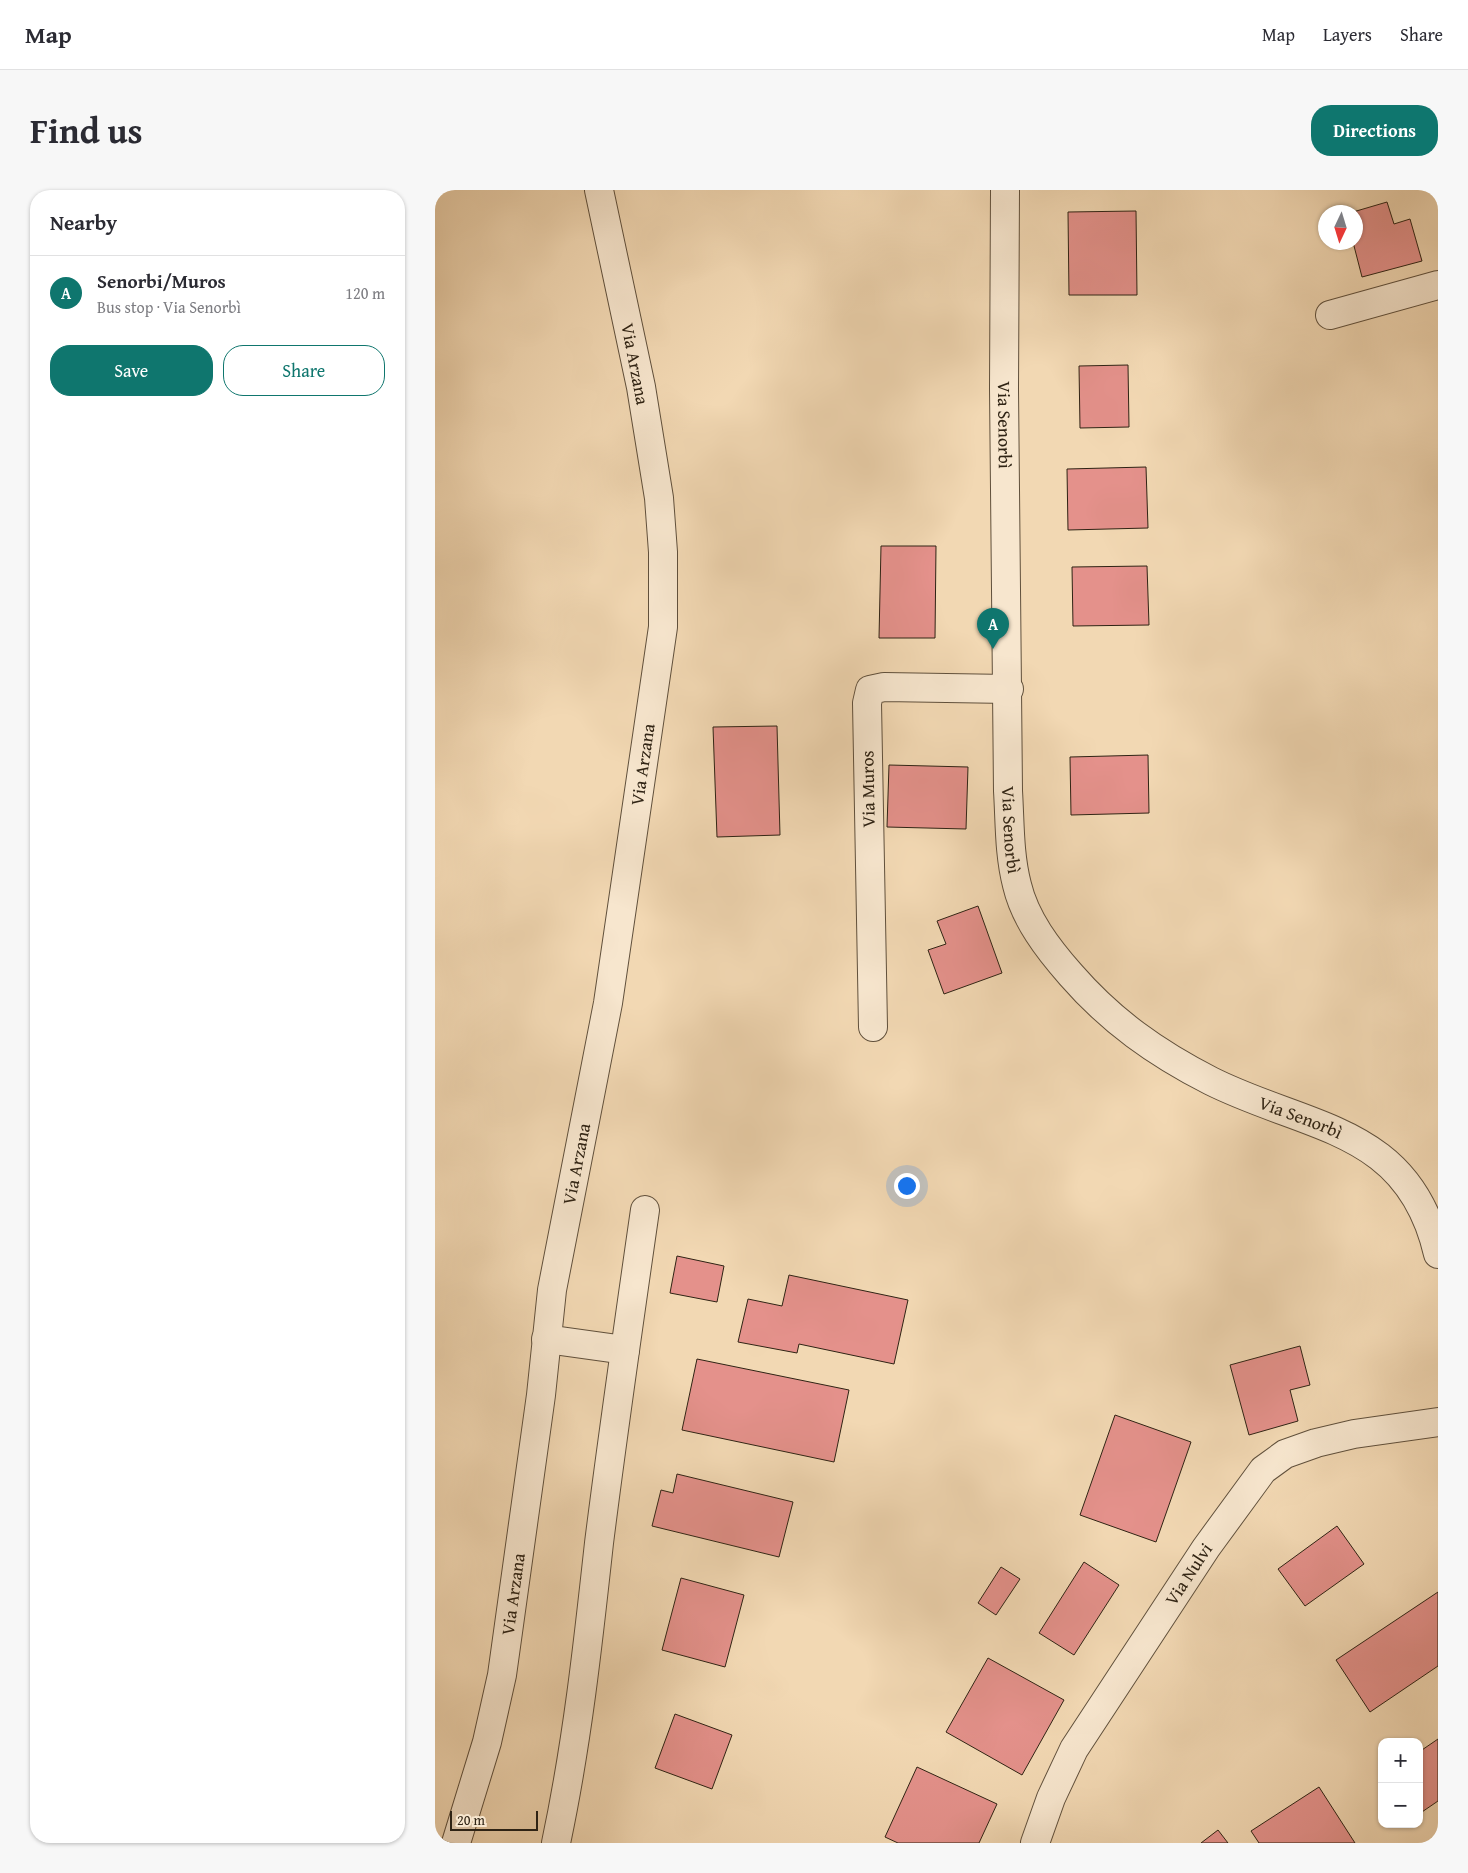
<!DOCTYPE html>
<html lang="en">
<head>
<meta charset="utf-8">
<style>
	body { margin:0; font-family:"Gentium Book Plus",serif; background:#f7f7f7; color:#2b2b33 }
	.controls { position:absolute; right:15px; bottom:15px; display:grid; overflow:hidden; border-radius:10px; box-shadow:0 1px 4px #0004 }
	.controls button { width:45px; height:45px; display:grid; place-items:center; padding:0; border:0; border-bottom:1px solid #e1e1e2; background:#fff; color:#2b2b33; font:25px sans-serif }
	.compass { position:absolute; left:883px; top:15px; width:45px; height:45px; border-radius:50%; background:#fff; box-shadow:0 1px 4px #0004; rotate:184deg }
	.scale { position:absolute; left:15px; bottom:12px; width:88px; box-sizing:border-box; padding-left:5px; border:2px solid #2f2314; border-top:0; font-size:14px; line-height:18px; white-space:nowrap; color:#2f2314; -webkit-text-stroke:4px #f7e6ce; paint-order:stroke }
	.you { position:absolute; left:471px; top:995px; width:18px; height:18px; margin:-12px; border:4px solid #fff; border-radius:50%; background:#1a73e8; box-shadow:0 0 0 8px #1a73e833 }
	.badge { display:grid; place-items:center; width:32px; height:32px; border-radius:50%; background:#0f766e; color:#fff; font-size:16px; font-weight:700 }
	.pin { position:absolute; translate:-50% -41px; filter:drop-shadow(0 1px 2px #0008) }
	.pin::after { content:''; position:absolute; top:26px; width:18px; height:15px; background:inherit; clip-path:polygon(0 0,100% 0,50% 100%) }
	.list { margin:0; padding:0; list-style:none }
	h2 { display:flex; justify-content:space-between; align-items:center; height:65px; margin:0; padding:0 20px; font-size:21px }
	h2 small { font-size:16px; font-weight:400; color:#7c7c81 }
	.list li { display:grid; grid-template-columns:32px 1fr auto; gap:15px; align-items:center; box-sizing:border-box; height:75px; padding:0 20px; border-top:1px solid #e1e1e2 }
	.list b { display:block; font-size:19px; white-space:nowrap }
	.list p { margin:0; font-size:16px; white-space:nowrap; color:#7c7c81 }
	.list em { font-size:16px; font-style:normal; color:#7c7c81 }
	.actions { display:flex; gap:10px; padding:15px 20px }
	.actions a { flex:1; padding:11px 0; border:1px solid #0f766e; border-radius:20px; text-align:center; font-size:18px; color:#0f766e }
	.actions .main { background:#0f766e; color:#fff }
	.map { position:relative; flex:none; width:1003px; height:1653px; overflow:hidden; border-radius:20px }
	header { display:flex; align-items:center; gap:30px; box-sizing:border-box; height:70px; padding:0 25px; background:#fff; border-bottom:1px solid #e1e1e2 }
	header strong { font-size:24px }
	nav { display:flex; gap:28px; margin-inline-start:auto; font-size:18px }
	.intro { display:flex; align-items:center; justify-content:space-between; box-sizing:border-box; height:120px; padding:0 30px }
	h1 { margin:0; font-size:35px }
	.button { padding:12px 22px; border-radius:20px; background:#0f766e; color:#fff; font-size:18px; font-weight:700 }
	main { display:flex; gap:30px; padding:0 30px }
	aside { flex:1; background:#fff; border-radius:20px; box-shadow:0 1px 4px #0004 }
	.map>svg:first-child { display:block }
</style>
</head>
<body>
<header>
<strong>Map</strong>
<nav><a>Map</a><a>Layers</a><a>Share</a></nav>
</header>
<div class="intro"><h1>Find us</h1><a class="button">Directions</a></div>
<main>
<aside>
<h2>Nearby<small></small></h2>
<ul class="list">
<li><span class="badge">A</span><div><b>Senorbi/Muros</b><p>Bus stop · Via Senorbì</p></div><em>120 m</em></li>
</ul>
<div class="actions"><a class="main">Save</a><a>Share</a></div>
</aside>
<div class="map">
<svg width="1003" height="1653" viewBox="0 0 1003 1653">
	<rect width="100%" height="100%" fill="#f2d8b3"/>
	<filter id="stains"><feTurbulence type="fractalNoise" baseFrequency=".004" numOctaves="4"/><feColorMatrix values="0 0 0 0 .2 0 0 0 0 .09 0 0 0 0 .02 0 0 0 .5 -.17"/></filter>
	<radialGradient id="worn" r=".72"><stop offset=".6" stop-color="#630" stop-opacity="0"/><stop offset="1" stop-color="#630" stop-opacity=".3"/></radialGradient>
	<path fill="#e4918b" stroke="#2f2314" d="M952 12 959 34 975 29 987 71 927 87 918 52H921V44L924 43 921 22H918Z
		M701 21 702 105H634L633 22Z
		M693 175 694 237 645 238 644 176Z
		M711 277 713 338 633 340 632 279Z
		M446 356H501L500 448H444Z
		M712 376 714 435 638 436 637 377Z
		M342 536 345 645 282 647 278 537Z
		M713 565 714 623 636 625 635 567Z
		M454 575 533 577 531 639 452 637Z
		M543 716 567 783 509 804 493 760 511 754 502 731Z
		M242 1066 289 1076 282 1112 235 1103Z
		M354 1085 473 1110 459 1174 364 1154 362 1163 303 1152 313 1109 347 1116Z
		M865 1156 875 1195 855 1200 863 1231 814 1245 795 1175Z
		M262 1169 414 1200 399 1272 247 1240Z
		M680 1225 756 1252 721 1352 645 1325Z
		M242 1284 358 1312 344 1367 217 1336 226 1300 238 1303Z
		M902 1336 929 1374 870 1416 843 1379Z
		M649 1372 684 1395 639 1465 604 1443Z
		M566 1377 585 1389 561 1425 543 1413Z
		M246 1388 309 1405 290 1477 227 1460Z
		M1003 1402V1476L935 1522 901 1470Z
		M553 1468 629 1510 587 1585 511 1542Z
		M240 1524 297 1545 277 1599 220 1578Z
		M1003 1549V1611L984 1624V1562Z
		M482 1577 562 1614 544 1653H463L450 1647Z
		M884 1597 920 1653H824L816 1641Z
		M783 1640 793 1653H766Z"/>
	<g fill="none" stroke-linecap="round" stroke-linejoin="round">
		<defs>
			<g id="minor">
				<path id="s1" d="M570 0 569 199 573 601C575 633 574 664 582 695 590 729 613 759 636 785 676 831 721 863 776 891 874 940 974 937 1003 1064"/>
				<path d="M895 125 1003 95"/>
				<path d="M438 837 432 513 435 500 449 497 574 499"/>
				<path d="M111 1149 190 1160"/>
				<path id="s2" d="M21 1653 52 1552 67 1485 106 1205 117 1100 173 813 228 437V362L224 308 206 197 164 0"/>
				<path d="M121 1653C142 1554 153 1454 164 1353 178 1242 194 1131 210 1020"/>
				<path id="s3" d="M600 1653 616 1608 639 1559 771 1358 828 1280 850 1264 881 1253 919 1244 1003 1232"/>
			</g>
		</defs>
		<use href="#minor" stroke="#60503c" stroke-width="30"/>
		<use href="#minor" stroke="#f7e6ce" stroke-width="28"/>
	</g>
	<g text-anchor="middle" stroke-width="5" stroke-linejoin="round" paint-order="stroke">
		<g font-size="18" fill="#2f2314" stroke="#f7e6ce">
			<text transform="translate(200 174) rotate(79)" y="6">Via Arzana</text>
			<text dy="6" stroke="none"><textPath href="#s1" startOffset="235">Via Senorbì</textPath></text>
			<text dy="6" stroke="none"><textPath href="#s2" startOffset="1096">Via Arzana</textPath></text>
			<text transform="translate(433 599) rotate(-91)" y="6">Via Muros</text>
			<text dy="6" stroke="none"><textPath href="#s1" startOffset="640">Via Senorbì</textPath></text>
			<text dy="6" stroke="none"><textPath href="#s1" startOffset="1075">Via Senorbì</textPath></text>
			<text dy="6" stroke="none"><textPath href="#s2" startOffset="691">Via Arzana</textPath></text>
			<text dy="6" stroke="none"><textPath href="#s3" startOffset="311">Via Nulvi</textPath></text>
			<text dy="6" stroke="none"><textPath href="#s2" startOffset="256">Via Arzana</textPath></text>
		</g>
	</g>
	<rect width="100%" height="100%" filter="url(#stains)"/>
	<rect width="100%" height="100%" fill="url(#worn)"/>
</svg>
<div class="controls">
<button>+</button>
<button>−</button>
</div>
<svg class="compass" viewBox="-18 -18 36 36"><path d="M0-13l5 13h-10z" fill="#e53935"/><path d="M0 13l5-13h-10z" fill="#7c7c81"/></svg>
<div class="scale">20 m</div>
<div class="you"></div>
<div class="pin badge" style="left:558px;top:459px">A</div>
</div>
</main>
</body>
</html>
